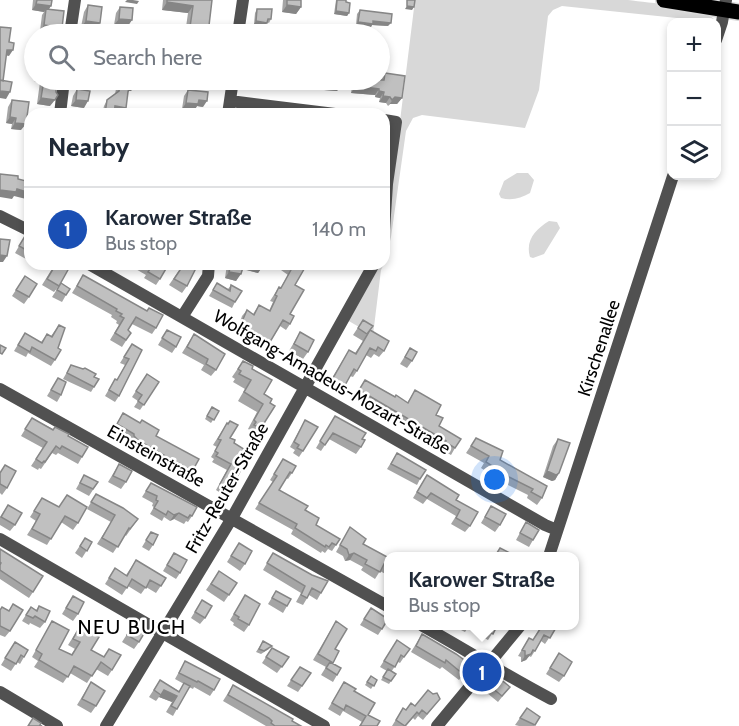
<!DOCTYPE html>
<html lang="en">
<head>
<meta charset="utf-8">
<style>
	body { margin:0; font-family:Cabin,sans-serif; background:#f2f2f3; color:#1f2937 }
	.controls { position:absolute; right:18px; top:18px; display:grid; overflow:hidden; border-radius:12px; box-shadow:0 3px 9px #0003 }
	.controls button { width:54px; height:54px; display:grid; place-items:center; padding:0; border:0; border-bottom:2px solid #e0e1e3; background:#fff; color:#1f2937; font:30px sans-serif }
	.you { position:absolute; left:495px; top:480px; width:21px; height:21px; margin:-15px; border:4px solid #fff; border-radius:50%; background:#1a73e8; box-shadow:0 0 0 9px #1a73e833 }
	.badge { display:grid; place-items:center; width:39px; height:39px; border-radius:50%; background:#2563eb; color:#fff; font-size:20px; font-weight:700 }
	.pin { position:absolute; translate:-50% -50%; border:3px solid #fff; box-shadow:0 2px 6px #0006 }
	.popup { position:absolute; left:384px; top:552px; width:195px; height:78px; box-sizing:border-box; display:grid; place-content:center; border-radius:12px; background:#fff; filter:drop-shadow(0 2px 4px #0005); font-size:20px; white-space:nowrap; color:#747a83 }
	.popup b { font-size:22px; color:#1f2937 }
	.popup::after { content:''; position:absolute; left:50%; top:100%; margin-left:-12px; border:12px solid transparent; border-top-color:#fff }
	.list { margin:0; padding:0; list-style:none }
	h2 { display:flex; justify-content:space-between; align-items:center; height:78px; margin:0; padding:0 24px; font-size:26px }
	h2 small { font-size:20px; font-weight:400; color:#747a83 }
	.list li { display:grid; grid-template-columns:39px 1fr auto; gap:18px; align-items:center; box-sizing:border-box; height:84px; padding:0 24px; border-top:2px solid #e0e1e3 }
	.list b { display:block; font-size:22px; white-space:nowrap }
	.list p { margin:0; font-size:20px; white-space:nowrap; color:#747a83 }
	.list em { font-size:20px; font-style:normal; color:#747a83 }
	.icon { flex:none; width:33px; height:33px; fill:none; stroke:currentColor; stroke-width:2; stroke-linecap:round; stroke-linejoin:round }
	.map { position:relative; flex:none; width:739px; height:726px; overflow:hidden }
	.search { position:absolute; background:#fff; box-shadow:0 3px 9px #0003; left:24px; top:24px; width:366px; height:66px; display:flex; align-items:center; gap:15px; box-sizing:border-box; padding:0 21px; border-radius:33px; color:#747a83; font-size:22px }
	.panel { position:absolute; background:#fff; box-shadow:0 3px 9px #0003; left:24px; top:108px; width:366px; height:162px; border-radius:18px }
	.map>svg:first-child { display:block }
</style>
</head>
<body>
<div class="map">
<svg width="739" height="726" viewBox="0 0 739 726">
	<rect width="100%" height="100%" fill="#fff"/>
	<path fill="#d8d8d8" d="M415 0H628C651 3 694 6 713 18L715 22 562 6 553 10 548 16 539 90 525 128 422 115 413 118 406 131 391 237 385 262 381 270 373 335 347 320 377 264H384V250Z
		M517 173H528L534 180 530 193C521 198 512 201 501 198L499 194 504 181Z
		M549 221 557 222 560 228 544 254 533 258 530 257C525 240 536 229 549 221Z"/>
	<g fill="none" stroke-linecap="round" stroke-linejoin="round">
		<defs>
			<path id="major" d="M664 0 739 12"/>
		</defs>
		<use href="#major" stroke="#dbdbdb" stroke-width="18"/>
		<path stroke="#515151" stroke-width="12" d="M70 34 75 0
			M238 34 243 0
			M716 40 722 22 726 0
			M230 101 335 114
			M60 114 64 80
			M228 114 233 80
			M384 120 396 122 387 184 384 230
			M0 216 30 231
			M89 264 545 525 557 530
			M182 317 208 276 209 264
			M0 389 389 607
			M0 539 324 726
			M549 556 673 176
			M423 626C466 650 507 676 551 699
			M0 692 57 726
			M106 726 232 518 374 264
			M437 726 520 626"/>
		<use href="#major" stroke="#000" stroke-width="15"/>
	</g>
	<path fill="#a5a5a5" d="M33 0H52L49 9 62 28 58 33 40 31 42 15 44 12 32 10Z
		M163 0H212L208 34H185L188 13 162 10Z
		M283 0H301V7L296 14 282 12Z
		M336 0H346V2L349 13 347 16 334 14Z
		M88 5 100 23 95 29 81 27 84 12Z
		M120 7 132 20 127 27 114 25 116 13Z
		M257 9 271 19 269 23 267 22 265 26 254 24 255 13Z
		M360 10 388 26 372 25 371 27 356 25 357 14Z
		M385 73 402 98 397 104H390L388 106 386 103 379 102 380 98 375 97V95L351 93 353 80H381Z
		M34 76V80H53L50 106 37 104 40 82 34 81Z
		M122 80H135L131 91H128L122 113 114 112V114H102L104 106 107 100 115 94 116 89 120 84Z
		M203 80H220L215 89 202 87Z
		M254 80H266L261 88 254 87Z
		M326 80H342V84L337 91 324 90Z
		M77 89 84 108 71 106 73 96Z
		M188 90 203 107 197 106 194 111 182 109 184 96Z
		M12 100 21 130 11 129 12 124 6 123 8 107Z
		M25 236 30 239V253L26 259 15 253Z
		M55 264 59 286 54 292 42 285Z
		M123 264H161L160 279 156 285 144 278 146 275 134 268 132 270 123 265Z
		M182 264H197L187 286 182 293 169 285 180 269Z
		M227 264H264L258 273 242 269 236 281 225 278Z
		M285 264H307L295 285 290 314V324L286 330 280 326 266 348 237 331 242 316 247 310 253 314 259 305 269 311 273 302 270 301 279 287H281L288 275 281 270Z
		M344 264H358L354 270Z
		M83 275 156 328 152 334 132 324 128 330 131 333 122 347 110 340 119 325 116 323 117 321 111 317 112 315 72 293Z
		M25 276 29 297 24 304 12 296Z
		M61 283 66 295 62 302 52 297Z
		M217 283 228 289 231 285 235 302 232 308 209 296Z
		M363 320 384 351 379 357 374 354 371 358 366 355 357 371 353 377 350 376 340 393 327 386 349 350 355 353 364 340 363 341 353 335Z
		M59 325 58 348 55 360 51 366 28 353 26 357 14 351 25 333 41 342 47 334 51 336Z
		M167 330 176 347 172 353 158 345Z
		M300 332 308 352 303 359 289 351Z
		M194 334 216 370 211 376 201 370 204 365 182 353Z
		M132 344 142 350 119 396 115 402 105 396 115 379 117 380 125 365 120 363Z
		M410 348 412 361 407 368 400 364Z
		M243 361 252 369 264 394 270 403 261 428 255 437 248 433 250 430 248 429 257 412 238 401 245 389 233 382 235 379 232 377Z
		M71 365 94 377V387L91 392 63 379Z
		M147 374 159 382 140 410 134 407 138 401 132 397Z
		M58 378 61 395 57 402 47 396Z
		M365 380 407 403 415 390 436 415 439 426 455 448 451 455 440 449 441 447 354 397Z
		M212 407 219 411 211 423 205 419Z
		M123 413 156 436 194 468 190 474 188 473 186 476 135 447 129 442 130 441 112 431Z
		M335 416 362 439 361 447 356 454 329 439 321 451 316 448Z
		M32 418 53 429 68 436 82 457 78 464 58 453 56 455 52 453 41 469 39 468 38 470 31 466 43 448 21 436Z
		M305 420 303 451 299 457 293 453 295 450 290 447Z
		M227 423 230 438 234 443 230 490 225 496 216 490 227 470 212 462 214 459 211 457 217 447 213 445Z
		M476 438 500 460 547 486 542 498 537 505 527 498 528 495 504 483 481 468 484 463 466 453Z
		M558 439 559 473 555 480 552 481 543 477 553 446Z
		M397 453 420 479 417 485 387 469Z
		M283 459 292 473 288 479 286 478 279 490 305 510 316 525 336 545 332 551 328 549 325 553 322 551 321 553 291 534 293 530 255 509 273 482 270 480Z
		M119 464 126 482 121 489 108 482Z
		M5 465 7 488 2 495 0 493V473Z
		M84 475 98 482 89 496 76 489Z
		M427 475 456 500 470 526 465 532 451 524 456 516 427 499 423 504 413 498Z
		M151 483 192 516 188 522 186 521 184 524 174 519 170 521 164 517 162 521 150 514 154 507 152 506 153 503 142 497Z
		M96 494 138 519 126 536 125 535 113 553 97 544 111 522 87 509Z
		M67 495 78 523 73 530 61 522 47 545 27 535 36 521 30 517 42 498 59 507Z
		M8 505 15 525 10 531 0 525V517Z
		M491 506 500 525 495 532 481 523Z
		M526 522 533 540 529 547 516 540Z
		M350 527 363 544 389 558V576L380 571 375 579 361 570 363 567 350 560 345 561 343 556 336 552Z
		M151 532 153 545 149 551 142 547Z
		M85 538 92 542 82 558 75 553Z
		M239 543 245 564 240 571 227 562Z
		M0 549 33 592 29 598 0 579Z
		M174 553 180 573 176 579 163 571Z
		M273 553 321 593 317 600 309 595 303 605 296 602 301 593 263 570Z
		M136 560 166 578 156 593 146 587 141 594 128 586 122 595 105 584 115 568 126 575Z
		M219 571 237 583 224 602 206 590Z
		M276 591 287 606 283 613 268 604Z
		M245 595 249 625 244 632 233 625 234 623 230 620Z
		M73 596 78 614 73 621 62 614Z
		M202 600 205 618 200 624 191 618Z
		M13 604 10 631 5 637 0 635V609L9 611Z
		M39 606 45 622 40 628 30 623 29 625 22 621 31 607 36 610Z
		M371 608 382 629 378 635 360 625Z
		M52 621 59 649 71 655 75 649 68 645 80 626 91 650 112 670 108 676 96 669 87 683 70 673 63 683 34 667 38 661 32 657Z
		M336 621 333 664 337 675 333 682 321 675 326 667 313 660Z
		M133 625 139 642 134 649 122 642Z
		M453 626H469L465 632Z
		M485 626H497L488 640 479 635Z
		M541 626H557L545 644 541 641 531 657 529 656 526 660 521 662V657L518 656 529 638 533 640Z
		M422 634 471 665 459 680 442 667 440 669 411 652Z
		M397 640 404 657 400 663 398 662 391 672 396 674 389 684 381 680 387 671 380 667Z
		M263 641 269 649 261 654 256 652Z
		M15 642 24 657 20 664 17 662 11 671 1 665Z
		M272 648 289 657 277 673 262 663Z
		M559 653 564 676 559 682 546 674Z
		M185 661 214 690 210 696 194 687 193 689 189 687 173 716 166 712 172 702 159 697 156 701 149 697 160 680 179 691 184 684 175 679Z
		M300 667 311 673 298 692 287 686Z
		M371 676 377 680 371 689 365 685Z
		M91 682 96 706 91 713 77 705Z
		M344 682 354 691 368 715 377 726H359L362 722 343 711 340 716 328 709Z
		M233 685 292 721 301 726H266L223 701Z
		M491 687H510L498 702 487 693Z
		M440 699 423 720 418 716 415 720 413 718 406 726H392L403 708 406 710 415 706Z
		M527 708 540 717 534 726H519L515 725Z"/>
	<path fill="#868686" d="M127 0H133L139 1 137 4 125 2Z
		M167 2 193 6 188 13 162 10Z
		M36 4 51 6 47 12 46 9 44 12 32 10Z
		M287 5 301 7 296 14 282 12Z
		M407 6 414 7 412 10 405 9Z
		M336 11 349 13 347 16 334 14Z
		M119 19 132 20 127 27 114 25Z
		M86 21 100 23 95 29 81 27Z
		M256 21 267 23 265 26 254 24Z
		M373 21 391 23 388 26 372 25 371 27 356 25 358 22Z
		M44 25 62 28 58 33 40 31Z
		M190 27 195 28 190 34H185Z
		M7 50H13L9 56 4 55Z
		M35 80H42L40 82 34 81Z
		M206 81 219 82 215 89 202 87Z
		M258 81 266 82 261 88 254 87Z
		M329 83 342 84 337 91 324 90Z
		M130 85 135 86 131 91H127Z
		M356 86 379 89 375 95 351 93Z
		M0 91 10 92 6 99 0 98Z
		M379 91 384 92 380 98 375 97Z
		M383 96 390 97 386 103 379 102Z
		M395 97 402 98 397 104H390L388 106Z
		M41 98 55 100 50 106 37 104Z
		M76 100 88 101 84 108 71 106Z
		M199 100 207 101 203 107 197 106 194 111 182 109 186 103Z
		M115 106 126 108 122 113 111 112Z
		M10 117 16 118 12 124 6 123Z
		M15 123 26 124 21 130 11 129Z
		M17 189 30 193V200L14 196 12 199 0 197V190Z
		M0 255 7 256 3 262H0Z
		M243 264H254L263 266 258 273 240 268Z
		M229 272 241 274 236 281 225 278Z
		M547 471 559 473 555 480 552 481 543 477Z
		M179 513 174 519 170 521 174 515Z
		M354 553 350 560 345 561 349 555Z
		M531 654 526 660 521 662 525 656Z
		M164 690 177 696 172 702 159 697Z"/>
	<path fill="#c0c0c0" stroke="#868686" stroke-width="1.5" d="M37 0H52L51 6 36 4Z
		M167 0H212L208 34H194L195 28 190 27 193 6 167 2Z
		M287 0H301V7L287 5Z
		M337 0H346V2L350 3 349 13 336 11Z
		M407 0H415L414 7 407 6Z
		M88 5 102 7 100 23 86 21Z
		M120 7 133 8 132 20 119 19Z
		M46 9 64 11 62 28 44 25Z
		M257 9H272L271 19H268L267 23 256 21Z
		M360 10 392 14 391 23 373 21V24L358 22Z
		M0 27 11 28 9 42 14 43 13 50H7L3 81 0 80Z
		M262 30 271 31 270 34H262Z
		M385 73 405 76 402 98 395 97 392 100 390 97 383 96 384 92 379 91V89L356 86 357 80H384Z
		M0 80 12 82 10 92 0 91Z
		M44 80H53L52 87H56V92L58 95 55 100 41 98Z
		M124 80H135V86L130 85 128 92 126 108 115 106 114 114H105L107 100 119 91 120 84 123 85Z
		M206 80H220L219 82 206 81Z
		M258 80H266V82L258 81Z
		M329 80H342V84L329 83Z
		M77 89 90 91 88 101 76 100Z
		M188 90 208 92 207 101 199 100 198 104 186 103Z
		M12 100 29 102 26 124 15 123 16 118 10 117Z
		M250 109 275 114H249Z
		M0 174 18 176V179L30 182V193L17 189 16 192 0 190Z
		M25 236 30 239V252L19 246Z
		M0 239 10 240 7 256 0 255Z
		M56 264H63L69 268 59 286 47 279Z
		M142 264H161L167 267 160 279 148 272 150 269Z
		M184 264H189L196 268 187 286 174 279Z
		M231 264H244L241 274 229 272Z
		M286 264H307L295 285 304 290 290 314 294 316 290 324 283 320 270 342 241 324 247 310 254 315 259 305 270 311 277 296 275 295 279 287 281 288 292 268Z
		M83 275 147 311 149 308 163 315 156 328 136 317 128 330 131 333 126 340 115 333 124 318 120 316 122 314 116 311 117 309 77 286Z
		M25 276 37 284 29 297 16 290Z
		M61 283 70 289 66 295 57 290Z
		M217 283 230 291 231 285 242 291 235 302 213 290Z
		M363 320 373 326 367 334 358 328Z
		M59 325 65 328 58 348 61 350 55 360 32 347 30 352 18 345 25 333 42 343 47 334 52 337Z
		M167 330 181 337 176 347 162 338Z
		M370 330 389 341 384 351 378 347 376 351 370 348 357 371 354 369 344 387 332 380 349 350 356 354Z
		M300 332 314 340 308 352 294 344Z
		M194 334 225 354 216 370 206 364 208 359 187 347Z
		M132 344 142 350 119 396 109 390 115 379 117 380 129 359 124 357Z
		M0 345 6 348 2 354 0 353Z
		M410 348 417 352 412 361 405 357Z
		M243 361 253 366 252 369 272 380 264 394 272 399 270 403 275 406 261 428 254 425 256 422 254 420 263 404 244 392 251 380 239 374 241 371 238 369Z
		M71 365 83 369 85 368 96 374 94 377 99 379 94 387 67 373Z
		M147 374 159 382 144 405 138 401 142 395 136 391Z
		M58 378 66 382 61 395 51 390Z
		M365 380 395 397 396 395 408 403 415 390 441 405 436 415 443 418 439 426 461 439 455 448 445 442 446 441 359 390Z
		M212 407 219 411 214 420 207 416Z
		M123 413 140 423 142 420 159 430 156 436 199 459 194 468 192 467 190 470 139 441 134 436V434L117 424Z
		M335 416 366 433 362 439 365 440 361 447 333 433 325 445 320 441Z
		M32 418 53 430 55 427 69 434 68 436 88 447 82 457 62 446 60 449 56 446 45 462 44 461 42 463 36 459 47 442 25 429Z
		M305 420 318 427 303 451 297 448 299 445 294 442Z
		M230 421 238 425 230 438 235 440 234 443 250 453 230 490 220 484 231 464 216 456 218 453 215 451 221 440 218 439 227 423 228 424Z
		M476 438 503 451 500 460 547 486 542 498 531 492 533 489 509 477 486 462 489 456 471 446Z
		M558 439 570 443 559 473 556 475 547 471Z
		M397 453 426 470 420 479 391 464Z
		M283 459 296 466 292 473 290 472 279 490 308 506 305 510 319 518 316 525 340 539 336 545 332 543 329 547 326 545 325 547 295 528 297 524 259 503 277 476 274 474Z
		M119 464 132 471 126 482 113 476Z
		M5 465 16 471 7 488 0 484V473Z
		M84 475 98 482 93 489 80 483Z
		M427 475 459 495 456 500 478 512 470 526 456 518 460 510 431 493 427 498 417 492Z
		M151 483 197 507 192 516 190 515 188 518 179 513 174 515 168 511 166 515 154 508 158 501 156 500 157 496 146 491Z
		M96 494 123 508 138 519 130 529 129 528 118 547 102 538 115 515 91 502Z
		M67 495 87 507 78 523 65 516 51 539 32 529 40 514 34 511 42 498 59 507Z
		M8 505 22 513 15 525 1 517Z
		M491 506 506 514 500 525 485 517Z
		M526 522 539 530 533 540 520 533Z
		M350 527 366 539 363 544 389 558V567L384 564 380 572 365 564 367 560 354 553 349 555 347 549 340 545Z
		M151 532 158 535 153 545 146 540Z
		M85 538 92 542 87 551 80 546Z
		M239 543 252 551 245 564 231 556Z
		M500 548 512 554 510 556H495Z
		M0 549 43 576 33 592 0 570V565L1 563 0 562Z
		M174 553 187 560 180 573 167 565Z
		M273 553 312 575 328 581 321 593 312 588 307 598 301 595 305 586 267 563Z
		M401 553 407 556H399Z
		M136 560 166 578 161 586 150 580 146 588 132 579 127 588 109 578 115 568 127 576Z
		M219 571 237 583 229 595 211 584Z
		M276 591 291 599 287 606 272 598Z
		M245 595 260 604 249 625 238 619 239 617 234 614Z
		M73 596 84 602 78 614 66 608Z
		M202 600 212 606 205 618 195 612Z
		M13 604 23 610 10 631 0 626V610L2 607 9 611Z
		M39 606 50 611 45 622 35 616 33 618 26 615 31 607 37 611Z
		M371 608 388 619 382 629 364 619Z
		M52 621 69 630 59 649 72 655 80 642 73 639 80 626 99 637 91 650 104 657 109 649 121 655 112 670 101 662 92 676 74 666 68 677 39 660 42 654 36 650Z
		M336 621 347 629 335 649 339 651 333 663 318 654Z
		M133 625 145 632 139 642 127 635Z
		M485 626H497L493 634 484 629Z
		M542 626H557L550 638 544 635 535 651 533 650 531 654 525 656V651L522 650 529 638 533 640Z
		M422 634 456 654 471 665 463 674 446 660 445 663 416 646Z
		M397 640 410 649 404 657 401 655 395 667 384 661Z
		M263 641 272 646 264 651 259 649Z
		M15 642 28 650 24 657 21 655 16 664 5 658Z
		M272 648 289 657 282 667 266 657Z
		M559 653 572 662 564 676 550 668Z
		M185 661 220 679 214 690 198 681 197 682 179 673Z
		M330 662 341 668 337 675 326 668Z
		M300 667 311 673 302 686 291 680Z
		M388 669 396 674 391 681 383 677Z
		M371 676 377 680 374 686 367 682Z
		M499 678 510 687 502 696 491 687Z
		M160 680 179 692 184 683 190 686 177 709 171 706 177 696 164 690 161 695 154 690Z
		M91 682 105 691 96 706 82 699Z
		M344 682 356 689 354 691 375 703 368 715 380 721 377 726H360L366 716 346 705 344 710 332 703Z
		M233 685 293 719 292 721 301 726H275L271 723 272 721 269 718 228 695Z
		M428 690 433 694 437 693 440 699 427 714 422 710 419 714 417 712 405 726 396 720 403 708 406 710 411 703 415 706Z
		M527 708 540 717 535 725 520 718Z
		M33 718 41 723 40 725 42 726H28Z"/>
	<g text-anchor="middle" stroke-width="5" stroke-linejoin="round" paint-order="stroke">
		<g font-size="18" fill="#000" stroke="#fff">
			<text transform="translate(599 348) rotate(-72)" y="6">Kirschenallee</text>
			<text transform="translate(332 382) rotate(30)" y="6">Wolfgang-Amadeus-Mozart-Straße</text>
			<text transform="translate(156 456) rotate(29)" y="6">Einsteinstraße</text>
			<text transform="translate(227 488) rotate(-60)" y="6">Fritz-Reuter-Straße</text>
		</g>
		<g font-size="20" letter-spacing="1.5" fill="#000" stroke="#fff">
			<text x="132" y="634">NEU BUCH</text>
		</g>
	</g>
</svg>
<div class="controls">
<button>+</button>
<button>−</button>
<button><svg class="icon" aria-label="layers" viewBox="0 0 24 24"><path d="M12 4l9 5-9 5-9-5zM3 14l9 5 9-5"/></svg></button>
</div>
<div class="you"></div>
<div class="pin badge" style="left:482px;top:672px;background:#1a4fb4">1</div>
<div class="popup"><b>Karower Straße</b>Bus stop</div>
<div class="search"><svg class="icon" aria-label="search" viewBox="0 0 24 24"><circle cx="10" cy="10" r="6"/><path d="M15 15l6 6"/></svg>Search here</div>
<section class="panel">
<h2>Nearby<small></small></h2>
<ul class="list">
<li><span class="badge" style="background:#1a4fb4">1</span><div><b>Karower Straße</b><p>Bus stop</p></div><em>140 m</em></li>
</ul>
</section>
</div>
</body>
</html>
